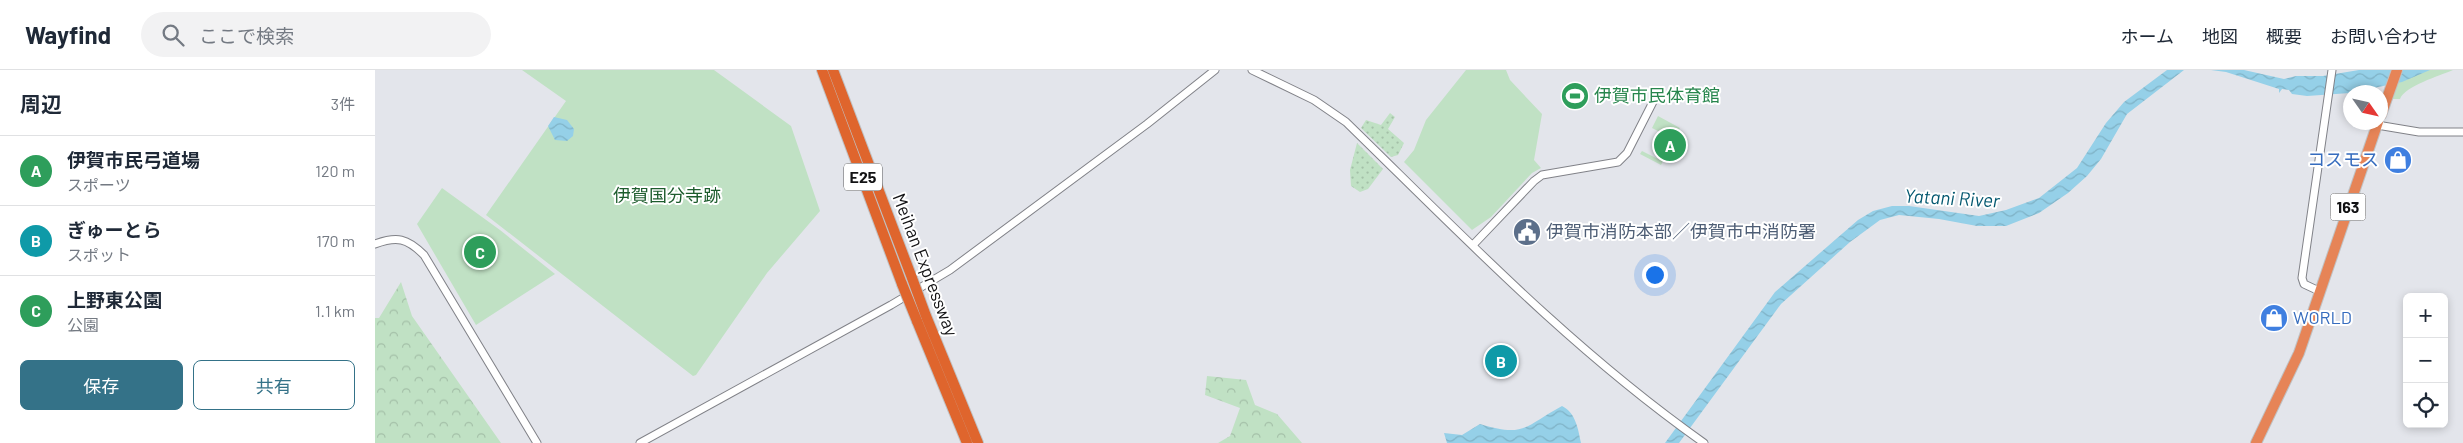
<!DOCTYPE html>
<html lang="ja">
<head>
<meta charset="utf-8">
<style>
	body { margin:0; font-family:Barlow,"Noto Sans JP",sans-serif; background:#f2f2f3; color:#1f2937 }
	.controls { position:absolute; right:15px; bottom:15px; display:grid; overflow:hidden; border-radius:8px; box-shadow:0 2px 8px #0003 }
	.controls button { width:45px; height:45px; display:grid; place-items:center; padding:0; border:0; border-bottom:1px solid #e0e1e3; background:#fff; color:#1f2937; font:25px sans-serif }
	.compass { position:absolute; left:1968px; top:15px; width:45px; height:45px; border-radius:50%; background:#fff; box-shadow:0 2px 8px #0003; rotate:124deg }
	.you { position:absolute; left:1279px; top:204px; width:18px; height:18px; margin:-12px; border:4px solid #fff; border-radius:50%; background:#1a73e8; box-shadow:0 0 0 8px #1a73e833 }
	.badge { display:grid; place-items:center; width:32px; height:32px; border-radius:50%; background:#347288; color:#fff; font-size:16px; font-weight:700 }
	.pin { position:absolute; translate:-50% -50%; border:2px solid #fff; box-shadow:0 1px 5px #0006 }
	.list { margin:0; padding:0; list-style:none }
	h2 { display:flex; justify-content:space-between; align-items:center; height:65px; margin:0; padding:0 20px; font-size:21px }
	h2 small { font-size:16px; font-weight:400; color:#747a83 }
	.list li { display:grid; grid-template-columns:32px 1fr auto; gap:15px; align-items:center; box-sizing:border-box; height:70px; padding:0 20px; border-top:1px solid #e0e1e3 }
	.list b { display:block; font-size:19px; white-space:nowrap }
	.list p { margin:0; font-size:16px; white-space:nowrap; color:#747a83 }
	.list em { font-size:16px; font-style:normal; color:#747a83 }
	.actions { display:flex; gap:10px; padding:15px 20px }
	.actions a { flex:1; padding:11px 0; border:1px solid #347288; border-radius:8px; text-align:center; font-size:18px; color:#347288 }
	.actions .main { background:#347288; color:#fff }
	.icon { flex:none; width:28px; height:28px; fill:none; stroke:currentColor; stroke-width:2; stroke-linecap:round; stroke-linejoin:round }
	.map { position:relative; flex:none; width:2088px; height:373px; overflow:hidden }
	header { display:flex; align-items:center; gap:30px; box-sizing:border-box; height:70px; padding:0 25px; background:#fff; border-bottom:1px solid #e0e1e3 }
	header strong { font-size:24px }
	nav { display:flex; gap:28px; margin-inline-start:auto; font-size:18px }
	.search { width:350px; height:45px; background:#f2f2f3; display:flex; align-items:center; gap:12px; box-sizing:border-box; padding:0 18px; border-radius:28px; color:#747a83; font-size:19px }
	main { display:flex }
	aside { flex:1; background:#fff }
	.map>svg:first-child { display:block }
</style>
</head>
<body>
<header>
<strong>Wayfind</strong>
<div class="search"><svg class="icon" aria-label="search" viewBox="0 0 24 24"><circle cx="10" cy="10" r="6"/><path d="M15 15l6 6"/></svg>ここで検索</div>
<nav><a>ホーム</a><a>地図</a><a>概要</a><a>お問い合わせ</a></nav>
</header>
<main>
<aside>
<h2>周辺<small>3件</small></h2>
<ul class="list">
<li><span class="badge" style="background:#2e9e5b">A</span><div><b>伊賀市民弓道場</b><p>スポーツ</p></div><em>120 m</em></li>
<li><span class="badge" style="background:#0f9aa8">B</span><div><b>ぎゅーとら</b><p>スポット</p></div><em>170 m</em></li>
<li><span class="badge" style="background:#2e9e5b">C</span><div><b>上野東公園</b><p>公園</p></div><em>1.1 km</em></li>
</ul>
<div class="actions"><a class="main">保存</a><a>共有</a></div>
</aside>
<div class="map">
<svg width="2088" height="373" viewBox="0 0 2088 373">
	<defs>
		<pattern id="grass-dots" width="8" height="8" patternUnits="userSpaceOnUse" patternTransform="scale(1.25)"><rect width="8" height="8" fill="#c0e1c4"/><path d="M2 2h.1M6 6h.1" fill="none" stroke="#a4c0a8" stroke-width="1.8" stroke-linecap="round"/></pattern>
		<pattern id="forest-crowns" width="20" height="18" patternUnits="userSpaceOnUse" patternTransform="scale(1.25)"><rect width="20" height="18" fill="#c0e1c4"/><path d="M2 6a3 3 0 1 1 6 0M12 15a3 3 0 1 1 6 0" fill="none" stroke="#a4c0a8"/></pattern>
		<pattern id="water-waves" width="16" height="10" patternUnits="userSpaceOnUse" patternTransform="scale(1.25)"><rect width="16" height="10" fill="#95d0e8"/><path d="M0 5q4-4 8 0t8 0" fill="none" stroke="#7fb2c6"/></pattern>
	</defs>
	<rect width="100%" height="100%" fill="#e3e5eb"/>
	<path fill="url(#grass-dots)" d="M1015 43 1020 47 1013 59 1029 73 1023 85 1016 87 986 58 991 50 1006 55Z
		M982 73 1008 99 993 119 985 122 976 116 975 100Z"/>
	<path fill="url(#forest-crowns)" d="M26 212 37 246 126 373H0V248H4Z
		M832 306 871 310 880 335 902 344 927 373H843L855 366 865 338 830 325Z"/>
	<path fill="#c0e1c4" d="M147 0H339L416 56 445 141 392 203 321 305 318 306 111 145 191 31Z
		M1091 0H1131L1135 10 1167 44 1159 90 1166 98 1157 103 1116 147 1097 160 1029 92 1039 80 1051 50Z
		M2027 0H2078C2064 6 2030 16 2025 29H2016Z
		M1283 46 1305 58 1286 95 1265 84 1267 81 1285 90 1297 68 1277 58Z
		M67 118 125 160 180 204 101 255 42 154Z"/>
	<path fill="url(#water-waves)" d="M1792 0H1809L1752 44 1726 89 1712 106 1693 123 1664 143 1631 156H1602L1564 149 1524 145 1505 150 1475 172 1406 234 1304 373H1290L1400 222 1483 150 1498 141 1517 136H1534L1604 146 1631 140 1664 128 1702 98 1731 53 1749 32Z
		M1836 0H1869L1909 9 1921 6H1948L1984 0H2055L2027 12 1975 23 1932 26 1917 24 1914 20 1907 19 1904 23V19L1851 2Z
		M179 47 192 50 199 59 198 66 192 71 180 70 173 56Z
		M1187 336C1201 343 1203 359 1206 373H1072L1069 363 1087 365 1105 354C1150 368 1150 356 1187 336Z"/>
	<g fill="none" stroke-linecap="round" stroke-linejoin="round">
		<defs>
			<path id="tertiary" d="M877 0 939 30 971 52C1086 164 1197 280 1329 373
				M2002 55 2044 62H2088
				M0 174C22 166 32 168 49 185L162 373
				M1098 175 1159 111 1167 105 1243 92 1252 83 1280 28
				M1944 221 1929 214 1927 208 1957 0
				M265 373 516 235 575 200 772 54 840 0"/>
			<path id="trunk" d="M2006 45 2022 0
				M1881 373 1924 283 2003 52"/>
			<path id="motorway" d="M447 0 527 214
				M458 0 537 208
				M551 246 603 373
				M542 251 592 373"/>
		</defs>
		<use href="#tertiary" stroke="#818288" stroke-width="9"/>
		<use href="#trunk" stroke="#c1c1c2" stroke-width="12"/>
		<use href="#motorway" stroke="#c1c1c2" stroke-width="12"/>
		<use href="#tertiary" stroke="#fff" stroke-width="7"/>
		<use href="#trunk" stroke="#e68457" stroke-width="10"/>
		<use href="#motorway" stroke="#df652d" stroke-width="10"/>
		<defs>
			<path id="motorway-bridge" d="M537 208 551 246
				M527 214 542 251"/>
		</defs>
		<use href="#motorway-bridge" stroke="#c1c1c2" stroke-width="12" stroke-linecap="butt"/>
		<use href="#motorway-bridge" stroke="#df652d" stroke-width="10"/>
	</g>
	<defs>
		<symbol id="stadium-disc" viewBox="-11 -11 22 22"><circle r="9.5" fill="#2e9e5b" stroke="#fff"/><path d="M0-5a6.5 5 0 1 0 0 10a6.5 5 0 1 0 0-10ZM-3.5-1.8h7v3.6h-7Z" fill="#fff"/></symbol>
		<symbol id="shop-disc" viewBox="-11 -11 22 22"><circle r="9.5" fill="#3f7fe0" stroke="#fff"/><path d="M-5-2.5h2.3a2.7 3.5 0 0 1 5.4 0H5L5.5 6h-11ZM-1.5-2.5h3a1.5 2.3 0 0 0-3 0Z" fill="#fff"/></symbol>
		<symbol id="civic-disc" viewBox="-11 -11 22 22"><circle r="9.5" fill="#5c6f8a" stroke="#fff"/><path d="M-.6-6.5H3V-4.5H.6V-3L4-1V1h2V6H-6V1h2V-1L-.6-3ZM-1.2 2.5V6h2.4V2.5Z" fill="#fff"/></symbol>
	</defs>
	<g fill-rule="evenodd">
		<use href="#stadium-disc" x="1184" y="10" width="32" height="32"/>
		<use href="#shop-disc" x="2007" y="74" width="32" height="32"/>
		<use href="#civic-disc" x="1136" y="146" width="32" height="32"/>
		<use href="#shop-disc" x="1883" y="232" width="32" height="32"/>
	</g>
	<g text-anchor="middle" stroke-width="4" stroke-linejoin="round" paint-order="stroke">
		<g fill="#fff" stroke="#59595a" stroke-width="1">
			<rect x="469" y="93.5" width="38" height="27" rx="4"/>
			<rect x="1955.5" y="123.5" width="35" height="27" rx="4"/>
		</g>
		<g font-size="16" font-weight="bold" fill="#121214">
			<text x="488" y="113">E25</text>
			<text x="1973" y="143">163</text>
		</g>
		<g font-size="18" fill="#27864d" stroke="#fff" text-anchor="start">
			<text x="1219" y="32">伊賀市民体育館</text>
		</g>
		<g font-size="18" fill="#366cbe" stroke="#fff" text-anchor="end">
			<text x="2004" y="96">コスモス</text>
			<text x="1918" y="254" text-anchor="start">WORLD</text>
		</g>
		<g font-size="18" fill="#1d5c2d" stroke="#fff">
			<text x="292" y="132">伊賀国分寺跡</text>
		</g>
		<g font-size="18" fill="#4e5e75" stroke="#fff" text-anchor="start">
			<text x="1171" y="168">伊賀市消防本部／伊賀市中消防署</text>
		</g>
		<g font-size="18" fill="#121214" stroke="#fff">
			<text transform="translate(550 195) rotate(69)" y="6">Meihan Expressway</text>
		</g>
		<g font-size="19" font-style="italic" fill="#045870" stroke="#fff">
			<text transform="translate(1577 128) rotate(3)" y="7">Yatani River</text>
		</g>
	</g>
</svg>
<div class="controls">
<button>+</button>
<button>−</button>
<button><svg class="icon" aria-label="locate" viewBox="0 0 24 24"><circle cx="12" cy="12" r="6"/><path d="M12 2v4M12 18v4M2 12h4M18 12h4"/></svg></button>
</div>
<svg class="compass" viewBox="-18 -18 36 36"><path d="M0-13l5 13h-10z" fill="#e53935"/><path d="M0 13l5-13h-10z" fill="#747a83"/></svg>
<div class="you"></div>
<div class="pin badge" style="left:1295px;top:75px;background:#2e9e5b">A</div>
<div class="pin badge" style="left:1126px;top:291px;background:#0f9aa8">B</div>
<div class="pin badge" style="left:105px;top:182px;background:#2e9e5b">C</div>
</div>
</main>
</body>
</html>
